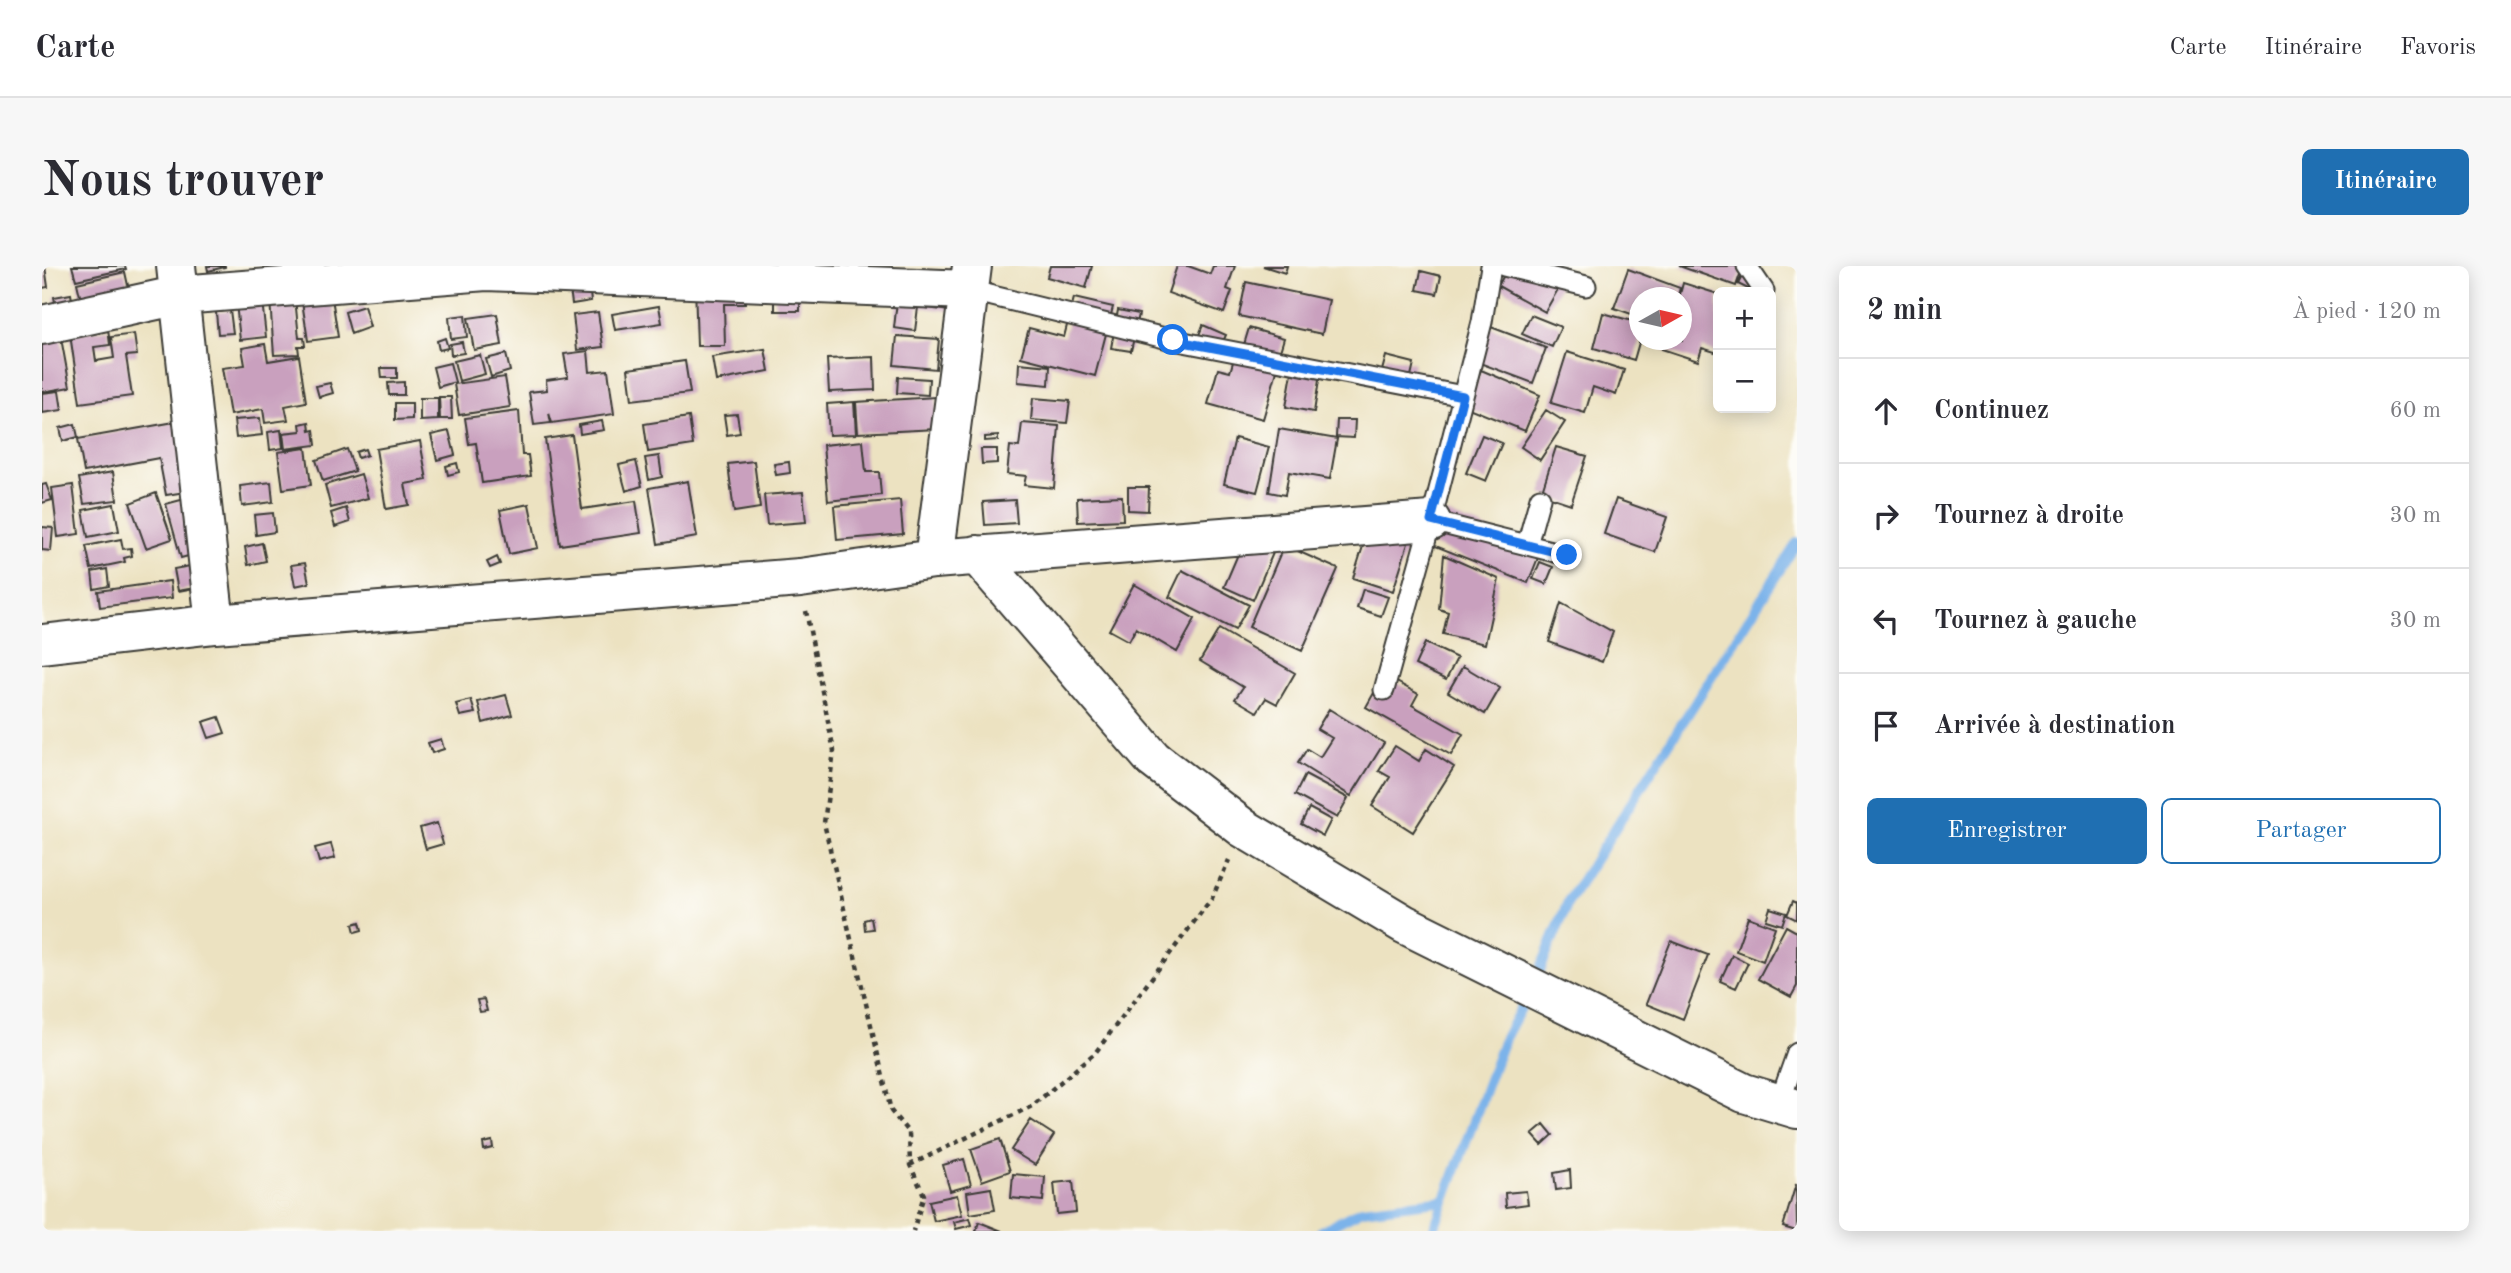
<!DOCTYPE html>
<html lang="fr">
<head>
<meta charset="utf-8">
<style>
	body { margin:0; font-family:"Old Standard TT",serif; background:#f7f7f7; color:#2b2b33 }
	.controls { position:absolute; right:21px; top:21px; display:grid; overflow:hidden; border-radius:10px; box-shadow:0 4px 18px #0003 }
	.controls button { width:63px; height:63px; display:grid; place-items:center; padding:0; border:0; border-bottom:2px solid #e1e1e2; background:#fff; color:#2b2b33; font:35px sans-serif }
	.compass { position:absolute; left:1587px; top:21px; width:63px; height:63px; border-radius:50%; background:#fff; box-shadow:0 4px 18px #0003; rotate:82deg }
	.stop { position:absolute; width:21px; height:21px; margin:-16px; border:5px solid #1a73e8; border-radius:50%; background:#fff }
	.stop.end { background:#1a73e8; border-color:#fff; box-shadow:0 2px 7px #0008 }
	.list { margin:0; padding:0; list-style:none }
	h2 { display:flex; justify-content:space-between; align-items:center; height:91px; margin:0; padding:0 28px; font-size:30px }
	h2 small { font-size:23px; font-weight:400; color:#7c7c81 }
	.list li { display:grid; grid-template-columns:46px 1fr auto; gap:21px; align-items:center; box-sizing:border-box; height:105px; padding:0 28px; border-top:2px solid #e1e1e2 }
	.list b { display:block; font-size:26px; white-space:nowrap }
	.list em { font-size:23px; font-style:normal; color:#7c7c81 }
	.actions { display:flex; gap:14px; padding:21px 28px }
	.actions a { flex:1; padding:16px 0; border:2px solid #1f6fb2; border-radius:10px; text-align:center; font-size:24px; color:#1f6fb2 }
	.actions .main { background:#1f6fb2; color:#fff }
	.icon { flex:none; width:38px; height:38px; fill:none; stroke:currentColor; stroke-width:2; stroke-linecap:round; stroke-linejoin:round }
	.map { position:relative; flex:none; width:1755px; height:965px; overflow:hidden; border-radius:10px }
	header { display:flex; align-items:center; gap:42px; box-sizing:border-box; height:98px; padding:0 35px; background:#fff; border-bottom:2px solid #e1e1e2 }
	header strong { font-size:33px }
	nav { display:flex; gap:38px; margin-inline-start:auto; font-size:24px }
	.intro { display:flex; align-items:center; justify-content:space-between; box-sizing:border-box; height:168px; padding:0 42px }
	h1 { margin:0; font-size:49px }
	.button { padding:18px 32px; border-radius:10px; background:#1f6fb2; color:#fff; font-size:24px; font-weight:700 }
	main { display:flex; gap:42px; padding:0 42px }
	aside { flex:1; background:#fff; border-radius:10px; box-shadow:0 4px 18px #0003 }
	.map>svg:first-child { display:block }
</style>
</head>
<body>
<header>
<strong>Carte</strong>
<nav><a>Carte</a><a>Itinéraire</a><a>Favoris</a></nav>
</header>
<div class="intro"><h1>Nous trouver</h1><a class="button">Itinéraire</a></div>
<main>
<div class="map">
<svg width="1755" height="965" viewBox="0 0 1755 965">
	<rect width="100%" height="100%" fill="#fdfcf7"/>
	<filter id="ink" filterUnits="userSpaceOnUse"><feTurbulence type="fractalNoise" baseFrequency=".0143" numOctaves="2"/><feDisplacementMap in="SourceGraphic" scale="14" xChannelSelector="R" yChannelSelector="G"/><feConvolveMatrix kernelMatrix="1 2 1 2 8 2 1 2 1" color-interpolation-filters="sRGB"/></filter>
	<filter id="wash" filterUnits="userSpaceOnUse"><feTurbulence type="fractalNoise" baseFrequency=".00686" numOctaves="4" result="noise"/><feDisplacementMap in="SourceGraphic" scale="28" xChannelSelector="R" yChannelSelector="G"/><feGaussianBlur stdDeviation="1.57" result="paint"/><feColorMatrix in="noise" values="0 0 0 0 0 0 0 0 0 0 0 0 0 0 0 0 0 1.4 0 .05"/><feComposite in="paint" operator="in"/></filter>
	<g filter="url(#wash)">
		<rect width="100%" height="100%" fill="#ece2c1"/>
		<g fill="none" stroke-linecap="round" stroke-linejoin="round">
			<path stroke="#7bb3ea" stroke-width="10" d="M1494 714 1526 636 1755 277
				M1279 965 1320 944 1403 934
				M1391 965 1461 776 1487 727"/>
		</g>
		<g id="blocks">
			<path fill="#c9a0be" d="M0 0H3L6 21 0 22Z
				M30 0H83L84 3 34 14Z
				M165 0H183V1L166 5Z
				M1008 0H1050L1044 22 1005 11Z
				M1135 0H1146L1168 8 1171 0H1193L1185 23 1190 25 1182 47 1126 27Z
				M1221 0H1245L1243 7Z
				M1467 0H1505L1523 11 1503 46 1456 20Z
				M1637 0H1701L1694 20Z
				M1586 3 1638 22 1635 32H1598V51L1572 42Z
				M545 5 549 35 530 38 526 7Z
				M1379 5 1399 10 1395 28 1375 24Z
				M1703 5 1712 26 1696 18Z
				M83 6 87 24 39 34 35 17Z
				M703 16V38H682L683 80H655L653 18Z
				M1204 16 1287 34 1280 68 1197 50Z
				M857 17 909 23 907 45 876 41 873 65 852 62Z
				M1641 17 1676 28V87L1660 82 1656 95 1620 83 1623 74H1640V32H1637Z
				M733 21H758V45H733Z
				M252 22 257 72H262L263 80H256L257 88 232 89 228 33Z
				M289 25 296 71 266 75 259 29Z
				M29 28 32 44 15 46 12 31Z
				M1032 32 1071 41 1053 110 979 91 987 62 1022 71Z
				M220 34 224 71 198 74 194 37Z
				M322 40 328 61 309 68 303 46Z
				M617 40 620 57 573 64 570 48Z
				M188 44 191 67 176 68 174 46Z
				M1076 44 1097 48 1089 85 1069 82Z
				M556 46 561 81 535 84 531 49Z
				M1561 47 1598 57V73L1592 94 1552 82Z
				M455 48 460 79 432 84 426 52Z
				M423 49 425 71 409 73 407 51Z
				M1489 49 1519 61 1510 81 1480 68Z
				M1441 58 1504 82 1491 117 1427 93Z
				M1161 59 1184 69 1178 82 1155 74Z
				M1207 62 1242 72 1236 92 1201 82Z
				M66 63 68 79 52 81 54 95 72 92 69 71 92 68 95 89 84 90 90 130 38 137 28 68Z
				M855 70 897 73 894 103 852 99Z
				M19 72 28 121 0 126V76Z
				M403 72 406 82 397 84 395 75Z
				M420 76 422 87 409 89 408 78Z
				M223 78 226 95 257 90 264 136 243 140 246 154 223 157 221 143 188 149 180 102 203 99 200 82Z
				M723 83 727 105 674 115 670 91Z
				M546 85 548 106 566 104 572 148 510 157 507 147 509 157 492 159 487 126 505 124 504 114 526 111 522 88Z
				M1194 86 1237 98 1221 153 1166 138 1176 103 1188 106Z
				M1525 86 1582 104 1574 129 1551 121 1543 147 1509 137Z
				M464 88 468 105 449 111 444 93Z
				M438 89 443 108 417 115 412 95Z
				M1253 90 1278 108 1272 146 1244 141Z
				M1344 90 1372 97 1367 119 1338 112Z
				M832 91 833 124 787 126 785 93Z
				M643 95 648 127 590 134 586 103Z
				M408 97 413 116 396 121 391 101Z
				M977 97 1008 100 1007 119 976 116Z
				M339 102H355V112H340Z
				M1439 104 1498 129 1483 165 1424 141Z
				M463 111 468 141 417 149 412 118Z
				M856 111 887 113 886 129 855 127Z
				M362 116V129H347L346 117Z
				M288 117 291 127 277 131 274 120Z
				M17 125 20 144 0 147V127Z
				M397 131H409L410 153H398Z
				M894 131 895 163 816 167 814 136Z
				M378 132H396V154L378 155Z
				M991 132 1028 135 1025 157 989 154Z
				M812 136 814 168 787 169 785 138Z
				M353 137H370V153L353 154Z
				M1504 144 1523 156 1498 194 1479 181Z
				M477 145 480 189H486L489 210 440 217 434 177 427 178 423 152Z
				M695 148 698 167 685 169 682 149Z
				M647 151 651 179 606 186 602 158Z
				M218 152 220 169 194 172 192 154Z
				M144 154 156 224 124 229 117 192 42 206 36 173Z
				M1295 154H1313L1312 172 1294 171Z
				M560 155 562 164 538 168 537 159Z
				M267 156 268 165 272 164 274 179 243 183 241 167 259 165 258 158Z
				M980 157 1017 160 1012 222 982 219 984 210 965 208 968 180 977 181Z
				M33 158 36 171 21 175 18 162Z
				M1237 163 1295 173 1288 213 1247 206 1243 229 1227 226Z
				M239 164 241 182 228 184 226 166Z
				M407 165 413 189 395 194 389 169Z
				M530 169 540 243 594 235 599 267 518 279 503 173Z
				M1440 169 1460 177 1444 215 1424 207Z
				M956 170V174L943 175V171Z
				M1193 172 1227 181 1215 226 1182 218Z
				M378 175 385 214 363 218 367 239 344 243 334 183Z
				M821 175 824 206H837L839 229 786 235 781 179Z
				M1514 181 1545 190 1529 238 1499 228Z
				M264 182 269 219 241 223 236 186Z
				M305 183 313 205 281 215 274 194Z
				M323 183 325 189 316 192 314 186Z
				M939 183H955V197L940 198Z
				M617 190 620 211 607 214 603 192Z
				M594 195 600 220 584 225 577 199Z
				M712 195 718 242 692 246 686 198Z
				M747 196 748 207 734 209 732 198Z
				M415 197 417 206 406 209 404 200Z
				M71 206 75 234 42 238 37 212Z
				M319 208 326 232 289 242 283 219Z
				M646 215 655 271 616 278 607 222Z
				M229 216 231 236 200 240 198 220Z
				M4 218 10 234 0 237V219Z
				M31 219 37 268 16 271 10 222Z
				M1086 221H1107L1106 245 1086 244Z
				M761 226 764 256 725 259 722 229Z
				M114 227 130 273 104 282 88 237Z
				M154 230 168 284 139 292 124 238Z
				M1080 230 1081 254 1036 256 1035 232Z
				M1574 233 1625 251 1613 286 1562 268Z
				M858 234 861 268 795 274 792 240Z
				M973 234 975 257 943 259 941 236Z
				M72 238 77 265 46 271 41 244Z
				M487 238 496 282 467 288 458 244Z
				M304 242 308 256 293 261 289 247Z
				M231 247 233 266 214 269 212 249Z
				M1404 247 1499 284 1486 317 1391 279Z
				M1328 258 1368 271 1351 325 1311 312Z
				M0 261 11 262 9 285 0 284Z
				M1205 267 1234 280 1211 334 1182 321Z
				M79 273 81 283 89 282 90 290 82 292 83 296 49 303 44 280Z
				M220 277 224 295 206 299 203 281Z
				M1242 279 1296 303 1260 385 1207 361Z
				M1402 289 1457 313 1443 378 1401 368 1406 346 1397 343Z
				M455 291 458 298 448 302 445 296Z
				M1498 296 1511 301 1504 318 1491 313Z
				M263 297 267 317 253 320 249 299Z
				M159 298 163 320 136 325 132 303Z
				M65 303 67 320 52 323 50 306Z
				M1140 304 1207 339 1193 364 1127 331Z
				M128 315 130 332 58 341 56 325Z
				M1092 318 1153 353 1135 386 1094 362 1087 375 1067 364Z
				M1321 323 1346 331 1339 350 1315 342Z
				M1519 337 1571 366 1560 396 1507 376Z
				M1177 363 1253 407 1235 438 1224 432 1215 446 1193 433 1201 421 1158 395Z
				M1383 377 1415 392 1404 414 1373 399Z
				M1421 400 1458 422 1443 448 1406 426Z
				M1342 409 1376 428 1370 439 1421 468 1409 489 1324 441Z
				M464 429 470 449 441 457 436 436Z
				M429 434 433 447 418 450 414 438Z
				M1287 443 1342 477 1309 530 1256 497 1265 483 1278 491 1290 472 1275 463Z
				M177 451 183 467 167 472 161 456Z
				M399 473 402 483 390 487 386 477Z
				M1353 480 1377 495 1384 483 1412 501 1371 566 1330 540 1348 511 1337 505Z
				M1263 509 1306 532 1295 552 1253 529Z
				M1267 542 1289 554 1281 570 1259 558Z
				M395 557 401 578 384 583 378 562Z
				M289 578 293 592 277 596 273 582Z
				M1751 635 1755 637V654L1745 649Z
				M1728 642 1744 647 1740 659 1724 654Z
				M1706 651 1733 661 1721 695 1694 685Z
				M829 652 831 663 823 664 822 654Z
				M318 656 320 664 313 666 311 658Z
				M1744 660 1755 666V720L1749 731 1716 713Z
				M1629 675 1666 689 1641 753 1604 738Z
				M1690 689 1706 697 1694 722 1678 715Z
				M442 733 445 745 438 746 435 734Z
				M989 854 1012 869 993 899 969 884Z
				M1502 858 1511 869 1500 879 1490 868Z
				M958 873 968 905 940 915 929 883Z
				M450 875 451 882 442 884 441 877Z
				M922 893 929 919 908 925 901 899Z
				M1528 904 1529 922 1514 924 1512 907Z
				M971 908 1003 911 1001 935 969 932Z
				M1031 915 1034 946 1015 948 1012 917Z
				M1754 918 1755 965H1754L1741 961Z
				M949 922 953 944 928 948 925 926Z
				M1484 925 1486 938 1464 941 1463 927Z
				M915 929 920 949 892 955 887 935Z
				M928 952 930 959 914 963 912 956Z
				M937 956 960 965H934Z"/>
		</g>
	</g>
	<g filter="url(#ink)">
		<use href="#blocks" fill-opacity="0" stroke="#3b3a35" stroke-width="2"/>
		<g fill="none" stroke-linecap="round" stroke-linejoin="round">
			<defs>
				<path id="lane" d="M1462 0 1544 20
					M1705 0 1722 25
					M926 24 1131 74 1421 130
					M1389 255 1525 289
					M1485 279 1498 232
					M1342 424 1389 255 1440 56 1449 0
					M1737 838 1755 787"/>
				<path id="street" d="M134 0 173 358
					M0 59 138 29 444 5 926 24
					M935 289 1111 493 1201 562 1362 658 1702 827 1755 843
					M892 293 930 0
					M0 378 173 358 758 312 892 293 1389 255"/>
			</defs>
			<use href="#lane" stroke="#3b3a35" stroke-width="23"/>
			<use href="#street" stroke="#3b3a35" stroke-width="42"/>
			<path stroke="#3b3a35" stroke-width="4.5" stroke-dasharray="5 5" stroke-linecap="butt" d="M764 345 792 485 782 557 849 845 867 867 868 899 882 929 871 965
				M868 899 990 840 1053 787 1170 632 1187 594"/>
			<use href="#lane" stroke="#fff" stroke-width="19"/>
			<use href="#street" stroke="#fff" stroke-width="38"/>
		</g>
	</g>
	<g fill="none" stroke-linecap="round" stroke-linejoin="round" filter="url(#ink)">
		<path stroke="#1a73e8" stroke-width="9" d="M1131 74 1421 130 1389 255 1525 289"/>
	</g>
</svg>
<div class="controls">
<button>+</button>
<button>−</button>
</div>
<svg class="compass" viewBox="-18 -18 36 36"><path d="M0-13l5 13h-10z" fill="#e53935"/><path d="M0 13l5-13h-10z" fill="#7c7c81"/></svg>
<div class="stop" style="left:1131px;top:74px"></div>
<div class="stop end" style="left:1525px;top:289px"></div>
</div>
<aside>
<h2>2 min<small>À pied · 120 m</small></h2>
<ul class="list">
<li><svg class="icon" aria-label="ahead" viewBox="0 0 24 24"><path d="M12 20V5M6 11l6-6 6 6"/></svg><div><b>Continuez</b></div><em>60 m</em></li>
<li><svg class="icon" aria-label="right" viewBox="0 0 24 24"><path d="M7 20v-9h11M14 6l5 5-5 5"/></svg><div><b>Tournez à droite</b></div><em>30 m</em></li>
<li><svg class="icon" aria-label="left" viewBox="0 0 24 24"><path d="M17 20v-9H6M10 6l-5 5 5 5"/></svg><div><b>Tournez à gauche</b></div><em>30 m</em></li>
<li><svg class="icon" aria-label="arrive" viewBox="0 0 24 24"><path d="M6 21V4h12l-3 4 3 4H6"/></svg><div><b>Arrivée à destination</b></div></li>
</ul>
<div class="actions"><a class="main">Enregistrer</a><a>Partager</a></div>
</aside>
</main>
</body>
</html>
